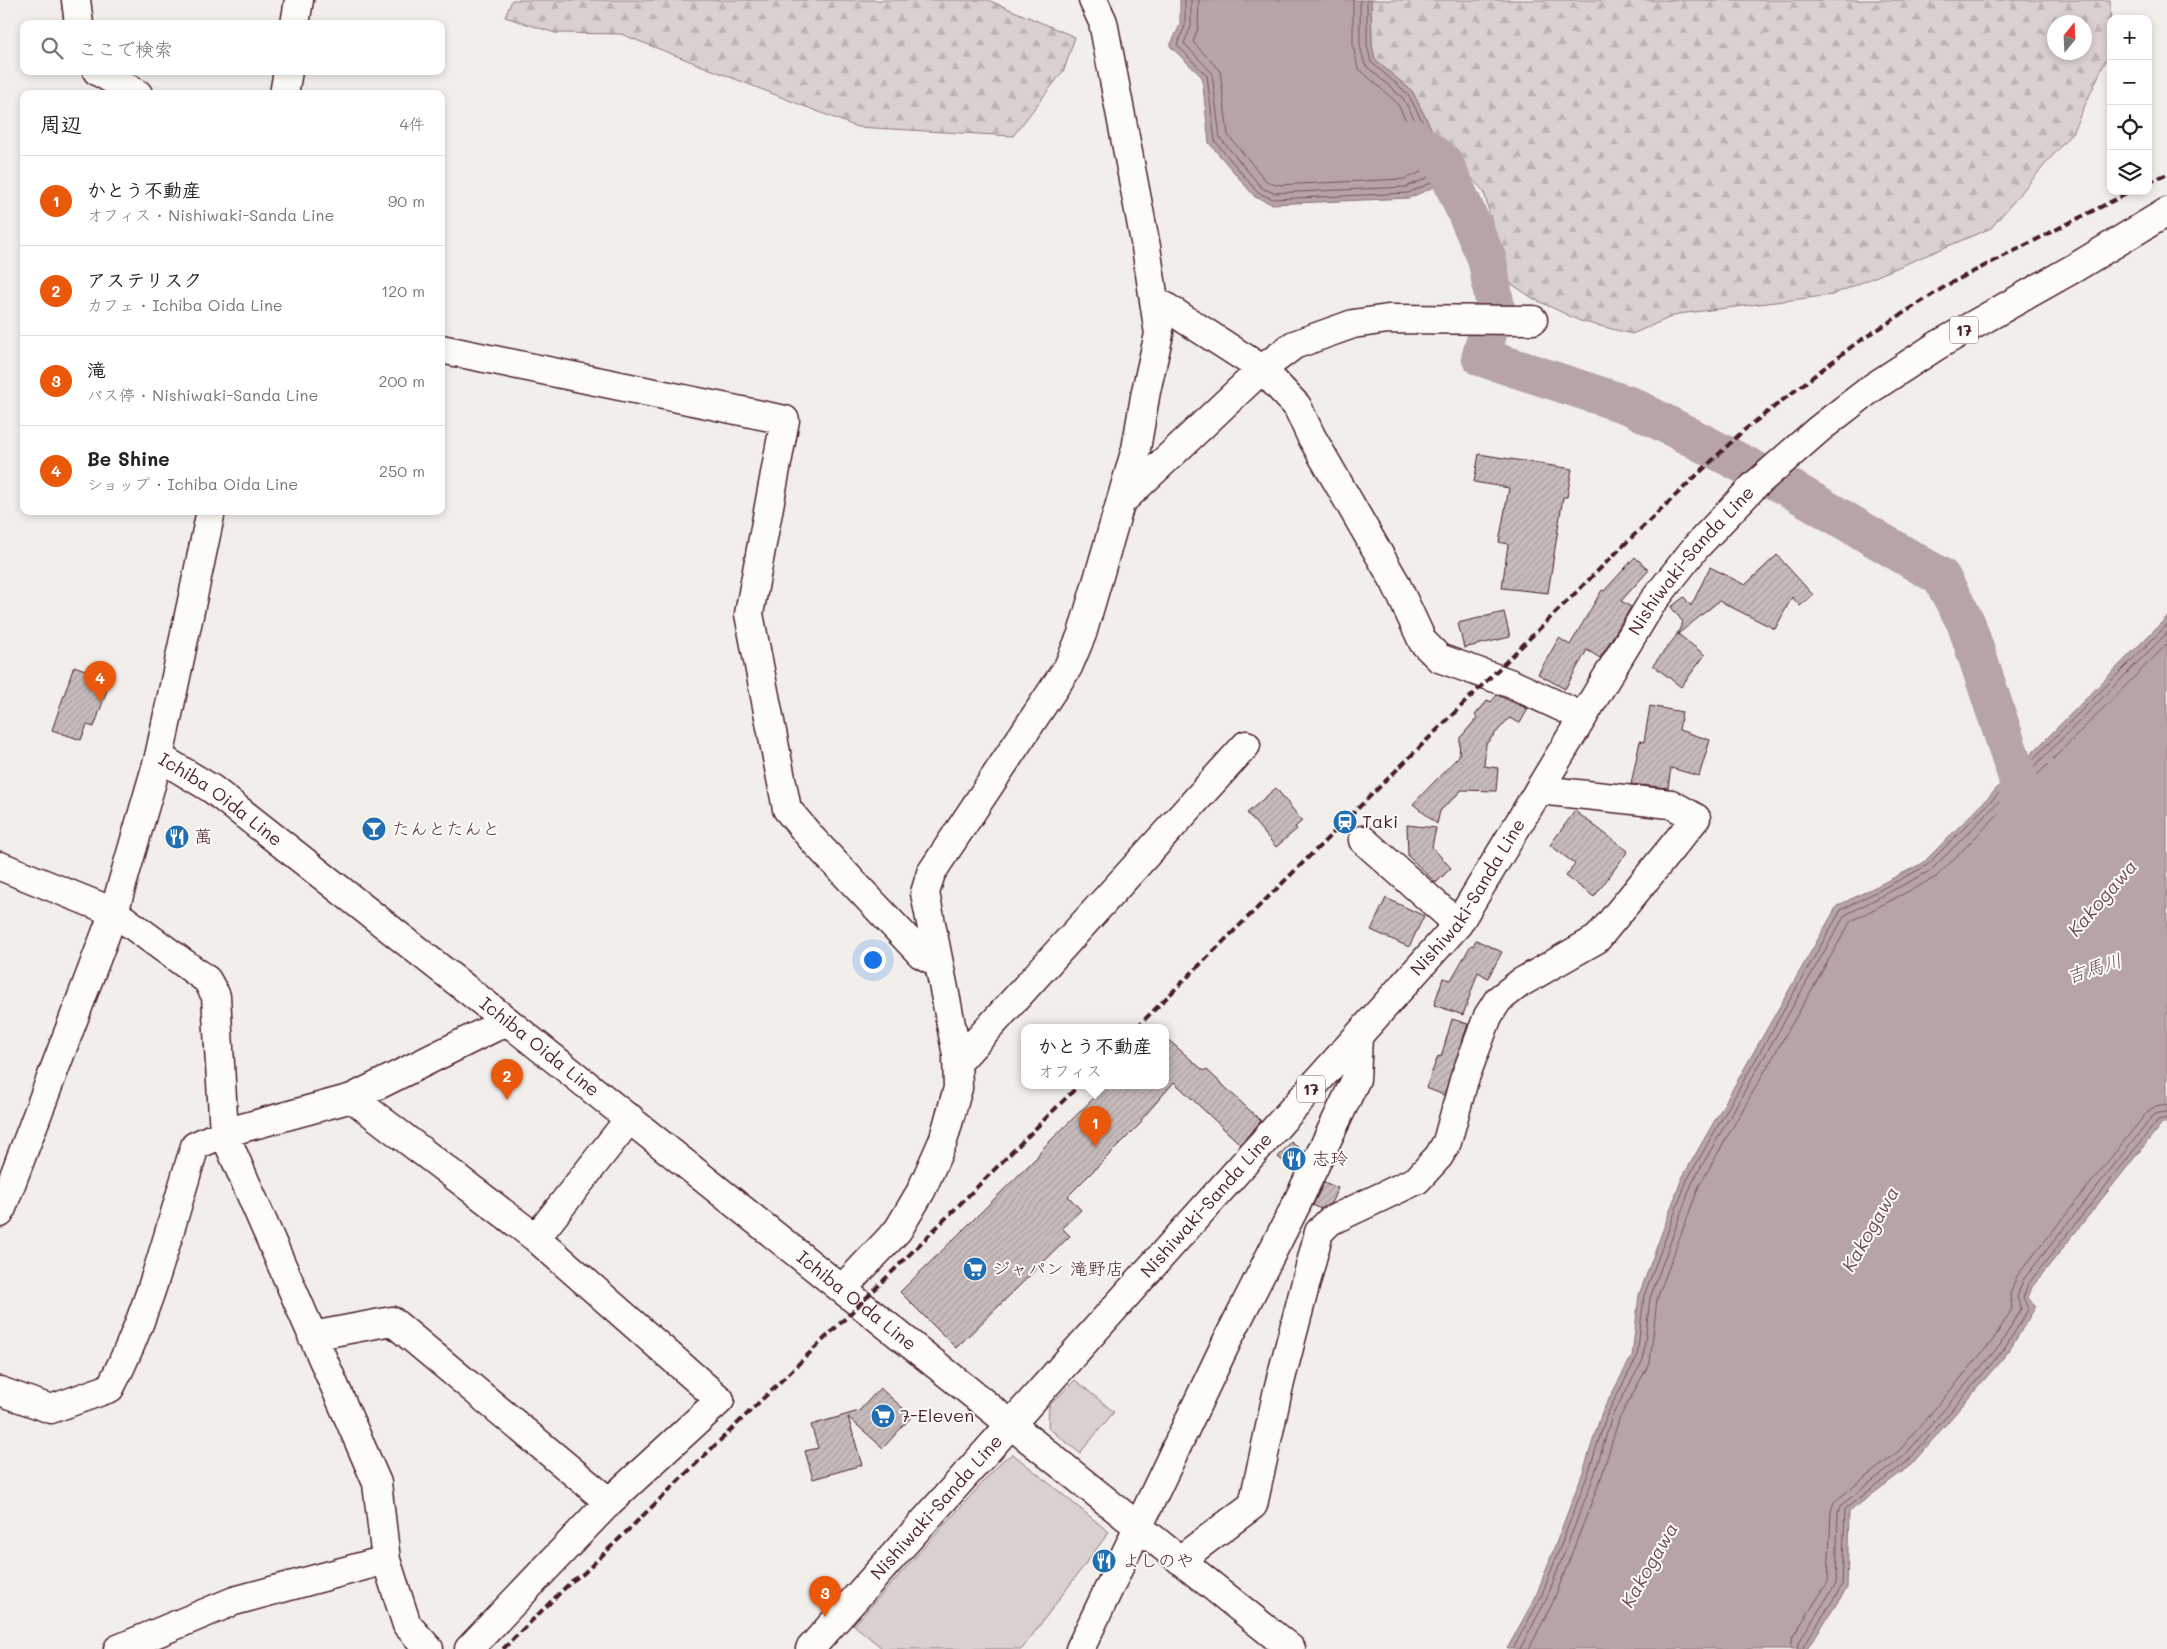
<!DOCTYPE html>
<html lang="ja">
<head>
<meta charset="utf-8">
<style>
	body { margin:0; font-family:Mali,"Klee One",sans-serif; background:#f2f2f2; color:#222 }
	.controls { position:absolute; right:15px; top:15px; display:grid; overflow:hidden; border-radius:10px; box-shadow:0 2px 8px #0003 }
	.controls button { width:45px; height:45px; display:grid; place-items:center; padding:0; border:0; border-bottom:1px solid #e0e0e0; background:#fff; color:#222; font:25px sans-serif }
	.compass { position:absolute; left:2047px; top:15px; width:45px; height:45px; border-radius:50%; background:#fff; box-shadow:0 2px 8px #0003; rotate:18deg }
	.you { position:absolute; left:872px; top:959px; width:18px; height:18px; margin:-12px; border:4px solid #fff; border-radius:50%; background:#1a73e8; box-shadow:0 0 0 8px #1a73e833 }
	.badge { display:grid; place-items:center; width:32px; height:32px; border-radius:50%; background:#ea580c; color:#fff; font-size:16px; font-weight:700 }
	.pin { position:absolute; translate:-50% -41px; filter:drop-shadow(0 1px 2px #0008) }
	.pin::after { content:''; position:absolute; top:26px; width:18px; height:15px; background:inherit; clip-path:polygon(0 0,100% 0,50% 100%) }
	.popup { position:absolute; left:1021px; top:1024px; width:148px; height:65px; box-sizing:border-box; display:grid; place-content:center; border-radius:10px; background:#fff; filter:drop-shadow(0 1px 4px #0005); font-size:16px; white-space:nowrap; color:#767676 }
	.popup b { font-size:19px; color:#222 }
	.popup::after { content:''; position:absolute; left:50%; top:100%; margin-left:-10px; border:10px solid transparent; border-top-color:#fff }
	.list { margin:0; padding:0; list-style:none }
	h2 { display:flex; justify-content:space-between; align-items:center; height:65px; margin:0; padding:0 20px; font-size:21px }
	h2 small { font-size:16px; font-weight:400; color:#767676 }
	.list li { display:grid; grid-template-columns:32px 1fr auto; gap:15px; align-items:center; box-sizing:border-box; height:90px; padding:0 20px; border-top:1px solid #e0e0e0 }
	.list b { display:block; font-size:19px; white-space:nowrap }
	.list p { margin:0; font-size:16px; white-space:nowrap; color:#767676 }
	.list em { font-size:16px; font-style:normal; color:#767676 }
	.icon { flex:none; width:28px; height:28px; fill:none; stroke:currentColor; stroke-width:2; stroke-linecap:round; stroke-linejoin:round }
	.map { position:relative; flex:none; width:2167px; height:1649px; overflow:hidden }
	.search { position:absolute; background:#fff; box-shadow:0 2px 8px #0003; left:20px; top:20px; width:425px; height:55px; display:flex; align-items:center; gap:12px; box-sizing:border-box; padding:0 18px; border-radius:10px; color:#767676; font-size:19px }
	.panel { position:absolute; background:#fff; box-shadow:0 2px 8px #0003; left:20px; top:90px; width:425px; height:425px; border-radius:10px }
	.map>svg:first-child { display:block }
</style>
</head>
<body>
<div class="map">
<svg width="2167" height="1649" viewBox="0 0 2167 1649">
	<defs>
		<pattern id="forest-firs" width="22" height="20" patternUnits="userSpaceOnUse" patternTransform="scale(1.25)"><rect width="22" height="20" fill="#d9d0cf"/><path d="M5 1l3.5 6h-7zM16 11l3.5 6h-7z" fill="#bcb2b2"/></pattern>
		<pattern id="building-hatch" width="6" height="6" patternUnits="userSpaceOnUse" patternTransform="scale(1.25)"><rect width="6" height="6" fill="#c8bbbb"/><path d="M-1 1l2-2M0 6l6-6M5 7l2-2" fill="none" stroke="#ada0a1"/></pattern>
	</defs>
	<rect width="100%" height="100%" fill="#f2efeb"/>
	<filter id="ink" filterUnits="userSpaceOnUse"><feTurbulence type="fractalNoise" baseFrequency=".02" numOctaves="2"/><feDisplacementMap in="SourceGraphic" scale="10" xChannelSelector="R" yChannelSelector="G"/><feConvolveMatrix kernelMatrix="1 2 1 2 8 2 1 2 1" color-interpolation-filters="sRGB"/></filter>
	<g filter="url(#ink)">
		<path fill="#d9d0cf" stroke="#92787d" d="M1075 1380 1114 1412 1080 1453 1048 1428 1049 1406Z
			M1013 1454 1109 1532 1022 1649H883L854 1625 1003 1460Z"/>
		<path fill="url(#forest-firs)" stroke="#92787d" fill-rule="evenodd" d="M512 0H988L1075 37 1064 70 1013 136 857 127 621 34 555 33 505 17Z
			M1371 0H2110L2111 49 2072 133 1991 228 1832 295 1678 314 1632 334 1580 321 1534 299 1507 281 1484 192 1435 136 1412 91 1375 60 1372 45ZM2054 22H2084V52H2054Z"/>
		<path fill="#b7a5a6" stroke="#8b6f75" d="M1180 0H1371L1372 45 1375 60 1412 91 1435 136 1465 170 1439 178 1441 184 1409 198 1272 204 1255 197 1209 143 1202 77 1170 46 1180 25Z
			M2167 617V1123H2162L2032 1287 2028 1298 2036 1306 2009 1351 1911 1465 1849 1512 1847 1588 1807 1649H1507L1536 1596 1583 1472 1602 1412 1632 1356 1639 1295 1682 1178 1837 906 1923 863Z"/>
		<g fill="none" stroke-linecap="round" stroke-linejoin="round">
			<path stroke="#76555c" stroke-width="1" d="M1185 0V26L1177 45 1207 76 1215 141 1258 193 1273 199 1408 193 1433 182 1437 173 1454 168 1431 138 1408 94 1371 62 1367 45V0
				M1191 0V27L1184 43 1212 73 1220 138 1262 188 1274 193 1406 187 1427 178 1433 169 1443 164 1426 141 1403 98 1365 65 1360 45V0
				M1199 0 1198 28 1193 42 1220 71 1228 135 1266 181 1276 185 1405 179 1421 172 1430 159 1419 145 1397 103 1358 68 1353 46V0
				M1513 1649 1541 1597 1588 1474 1607 1414 1637 1357 1644 1296 1687 1180 1841 910 1926 866 2167 625
				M1520 1649 1546 1600 1594 1476 1612 1416 1643 1360 1650 1298 1692 1183 1845 915 1930 871 2167 633
				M1529 1649 1553 1602 1601 1478 1619 1419 1650 1362 1657 1299 1699 1186 1851 921 1936 877 2167 644
				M1790 1649 1792 1638 1828 1582 1831 1511 1834 1502 1899 1451 1993 1340 2012 1309 2010 1294 2017 1276 2148 1111 2156 1106 2167 1104
				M1797 1649 1799 1641 1836 1584 1838 1512 1840 1506 1904 1456 2000 1345 2021 1309 2017 1297 2023 1280 2153 1116 2158 1113 2167 1112
				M1803 1649 1804 1645 1842 1586 1845 1509 1908 1461 2005 1348 2029 1308 2023 1298 2028 1284 2158 1120 2167 1118"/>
			<path stroke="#b7a5a6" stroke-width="39" d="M1412 138 1444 163 1487 259 1495 305 1494 311
				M1490 325 1481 357 1631 406 1791 489 1941 577 1966 623 2018 779 2019 822"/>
		</g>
		<path fill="url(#building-hatch)" stroke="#4a1f2b" d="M1479 454 1572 469 1567 497H1563L1548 593 1502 588 1508 544 1499 542 1509 488 1474 482Z
			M1777 555 1813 595 1800 606 1792 597 1775 629 1719 601 1678 634 1705 655 1681 687 1653 665 1677 635 1676 636 1683 622 1671 607 1684 597 1691 606 1710 567 1745 585Z
			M1635 557 1649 570 1621 601 1631 607 1600 658 1587 650 1565 689 1538 674 1559 638 1570 645 1602 590 1604 591Z
			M1504 612 1510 637 1464 648 1458 623Z
			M74 666 111 679 94 727 87 725 81 740 52 730Z
			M1497 695 1528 709 1520 723 1509 718 1486 744 1484 766 1498 768 1496 791 1462 790 1440 811 1437 824 1413 804 1459 756 1460 738 1477 718 1475 715 1488 700 1491 702Z
			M1650 706 1682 712 1679 730 1710 740 1699 776 1671 768 1668 788 1631 784 1640 741 1644 742Z
			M1276 788 1302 821 1295 827 1297 829 1276 847 1247 813Z
			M1575 811 1628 851 1594 897 1566 876 1575 864 1550 845Z
			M1407 825 1436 828 1432 847 1451 868 1436 883 1408 856Z
			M1386 898 1424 916 1409 947 1371 930Z
			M1476 940 1502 952 1488 978 1478 972 1463 1015 1434 1005 1443 978 1451 980 1471 945 1473 946Z
			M1452 1019 1468 1024 1444 1095 1426 1088 1438 1056 1441 1057Z
			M1165 1037 1204 1071 1206 1069 1261 1121 1240 1144 1174 1082 1141 1120 1142 1122 1068 1196 1081 1210 1062 1228 1070 1236 956 1348 900 1292 1037 1157 1041 1150 1106 1086H1165Z
			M1291 1142 1304 1152 1295 1171 1278 1157Z
			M1324 1182 1338 1188 1331 1203 1321 1209 1313 1205Z
			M880 1388 912 1416 883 1448 848 1417 862 1465 813 1479 805 1451 818 1448 811 1425 859 1411Z"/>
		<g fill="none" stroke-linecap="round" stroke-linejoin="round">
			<defs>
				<path id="minor" d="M76 0 79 24
					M295 24 299 0
					M97 71 138 94
					M284 94 288 71
					M1155 300 1262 369 1297 406 1311 436 1395 582 1423 642 1439 658 1512 684 1583 717
					M441 349 785 420 749 614 787 809 813 840 921 954 938 963
					M1121 502 1262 369 1294 345 1353 324 1388 319 1533 320
					M159 757 211 511
					M1363 840 1458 924
					M0 866 114 912 207 980 216 996 224 1133 377 1483 386 1560 407 1625 429 1649
					M957 1063 1246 745
					M352 1098 536 1238 720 1400 609 1502 469 1649
					M536 1238 630 1118
					M842 1289 898 1230 921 1191 943 1141 958 1088 957 1055 925 893 931 873 1068 667 1082 634 1136 449 1146 391 1159 334 1146 247 1103 22 1093 0
					M312 1336 392 1321 609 1502
					M0 1391 51 1409 110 1388C150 1313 170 1226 195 1146L224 1133 352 1098 507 1021
					M1181 1559 1253 1505 1278 1390 1319 1232 1330 1221 1417 1180 1439 1156 1447 1142 1464 1080 1488 1016 1498 1000 1520 983 1597 939 1696 818 1671 804 1539 790
					M118 1649 234 1601 386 1560
					M1080 1649 1229 1337 1296 1205 1356 1079 1358 1037"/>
				<g id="major">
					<path id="s1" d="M0 1213 114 912 159 757 212 789 507 1021 1291 1649"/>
					<path id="s2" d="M810 1649 1458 924 1651 604 1696 547 1754 486 1819 429 1872 388 1938 345 2076 267 2167 212"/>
				</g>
			</defs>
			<use href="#minor" stroke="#4a1f2b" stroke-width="31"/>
			<use href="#major" stroke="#4a1f2b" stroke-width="31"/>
			<use href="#minor" stroke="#fdfcf7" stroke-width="28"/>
			<use href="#major" stroke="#fdfcf7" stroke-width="28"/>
			<path stroke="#4a1f2b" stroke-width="4" stroke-dasharray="8 4" stroke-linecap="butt" d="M2148 183 2167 174
				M1136 1028 1630 539 1743 431 1855 344 1949 284 2132 191
				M503 1649 572 1581 583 1574 861 1303 1078 1086"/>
		</g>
	</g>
	<defs>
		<symbol id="station-disc" viewBox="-11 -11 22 22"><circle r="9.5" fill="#1f6fb2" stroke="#fdfcf7"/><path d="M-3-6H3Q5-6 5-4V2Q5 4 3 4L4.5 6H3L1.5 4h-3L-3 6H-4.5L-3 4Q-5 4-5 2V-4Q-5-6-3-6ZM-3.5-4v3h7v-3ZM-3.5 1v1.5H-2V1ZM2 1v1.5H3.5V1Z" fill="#fff"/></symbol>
		<symbol id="bar-disc" viewBox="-11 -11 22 22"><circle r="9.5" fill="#1f6fb2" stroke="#fdfcf7"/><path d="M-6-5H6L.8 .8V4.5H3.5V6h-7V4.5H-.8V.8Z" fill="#fff"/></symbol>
		<symbol id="restaurant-disc" viewBox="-11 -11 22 22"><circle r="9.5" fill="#1f6fb2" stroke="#fdfcf7"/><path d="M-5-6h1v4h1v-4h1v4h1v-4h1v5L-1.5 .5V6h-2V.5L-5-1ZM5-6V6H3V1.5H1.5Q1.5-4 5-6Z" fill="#fff"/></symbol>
		<symbol id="supermarket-disc" viewBox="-11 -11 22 22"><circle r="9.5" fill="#1f6fb2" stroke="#fdfcf7"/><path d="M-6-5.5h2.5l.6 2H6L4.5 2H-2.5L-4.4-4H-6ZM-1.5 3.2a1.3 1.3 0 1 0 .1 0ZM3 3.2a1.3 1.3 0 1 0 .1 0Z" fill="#fff"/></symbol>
	</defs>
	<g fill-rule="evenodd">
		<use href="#station-disc" x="1331" y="808" width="28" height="28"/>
		<use href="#bar-disc" x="360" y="815" width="28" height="28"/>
		<use href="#restaurant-disc" x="163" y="823" width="28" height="28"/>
		<use href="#restaurant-disc" x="1280" y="1145" width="28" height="28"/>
		<use href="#supermarket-disc" x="961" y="1255" width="28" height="28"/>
		<use href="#supermarket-disc" x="869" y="1402" width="28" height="28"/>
		<use href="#restaurant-disc" x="1090" y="1547" width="28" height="28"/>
	</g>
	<g text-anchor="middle" stroke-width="4" stroke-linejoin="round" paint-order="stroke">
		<g fill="#fdfcf7" stroke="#806168" stroke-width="1">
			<rect x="1950" y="316.5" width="28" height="27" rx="4"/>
			<rect x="1297" y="1075.5" width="28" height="27" rx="4"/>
		</g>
		<g font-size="16" font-weight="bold" fill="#4a1f2b">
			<text x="1964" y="336">17</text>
			<text x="1311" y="1095">17</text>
		</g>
		<g font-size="18" fill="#4a1f2b" stroke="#fdfcf7">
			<text dy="6" stroke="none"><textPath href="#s2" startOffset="1405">Nishiwaki-Sanda Line</textPath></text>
			<text dy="6" stroke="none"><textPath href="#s1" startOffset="558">Ichiba Oida Line</textPath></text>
			<text dy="6" stroke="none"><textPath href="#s2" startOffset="1000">Nishiwaki-Sanda Line</textPath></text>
			<text dy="6" stroke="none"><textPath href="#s1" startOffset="962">Ichiba Oida Line</textPath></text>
			<text dy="6" stroke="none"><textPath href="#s2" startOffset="595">Nishiwaki-Sanda Line</textPath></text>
			<text dy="6" stroke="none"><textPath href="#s1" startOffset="1368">Ichiba Oida Line</textPath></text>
			<text dy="6" stroke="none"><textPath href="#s2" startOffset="190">Nishiwaki-Sanda Line</textPath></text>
		</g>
		<g font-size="18" fill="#4a1f2b" stroke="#fdfcf7" text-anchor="start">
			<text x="1362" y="828">Taki</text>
			<text x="392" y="835">たんとたんと</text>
			<text x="194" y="843">萬</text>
			<text x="1312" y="1165">志玲</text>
			<text x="992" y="1275">ジャパン 滝野店</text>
			<text x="900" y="1422">7-Eleven</text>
			<text x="1122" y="1567">よしのや</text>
		</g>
		<g font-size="19" font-style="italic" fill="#704e56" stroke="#fdfcf7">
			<text transform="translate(2102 898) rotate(-49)" y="7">Kakogawa</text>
			<text transform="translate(2094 968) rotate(-18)" y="7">吉馬川</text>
			<text transform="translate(1870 1229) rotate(-60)" y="7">Kakogawa</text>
			<text transform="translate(1649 1565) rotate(-60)" y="7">Kakogawa</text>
		</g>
	</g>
</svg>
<div class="controls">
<button>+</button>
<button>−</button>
<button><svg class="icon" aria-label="locate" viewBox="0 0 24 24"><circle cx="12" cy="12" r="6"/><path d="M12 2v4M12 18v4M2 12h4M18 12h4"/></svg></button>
<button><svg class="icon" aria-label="layers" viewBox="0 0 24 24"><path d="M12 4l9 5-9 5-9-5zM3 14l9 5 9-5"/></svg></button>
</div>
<svg class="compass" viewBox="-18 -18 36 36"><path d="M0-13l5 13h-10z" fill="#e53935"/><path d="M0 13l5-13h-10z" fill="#767676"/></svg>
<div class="you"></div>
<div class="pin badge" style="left:1095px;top:1147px">1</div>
<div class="popup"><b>かとう不動産</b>オフィス</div>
<div class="pin badge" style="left:507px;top:1100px">2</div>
<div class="pin badge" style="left:825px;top:1617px">3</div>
<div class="pin badge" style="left:100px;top:702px">4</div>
<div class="search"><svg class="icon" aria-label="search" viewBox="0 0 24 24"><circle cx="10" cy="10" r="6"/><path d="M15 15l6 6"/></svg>ここで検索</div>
<section class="panel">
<h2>周辺<small>4件</small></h2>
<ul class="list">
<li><span class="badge">1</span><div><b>かとう不動産</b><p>オフィス · Nishiwaki-Sanda Line</p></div><em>90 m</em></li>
<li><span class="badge">2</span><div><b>アステリスク</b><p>カフェ · Ichiba Oida Line</p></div><em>120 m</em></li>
<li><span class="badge">3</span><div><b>滝</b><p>バス停 · Nishiwaki-Sanda Line</p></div><em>200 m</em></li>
<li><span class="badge">4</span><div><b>Be Shine</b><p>ショップ · Ichiba Oida Line</p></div><em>250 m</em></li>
</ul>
</section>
</div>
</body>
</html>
